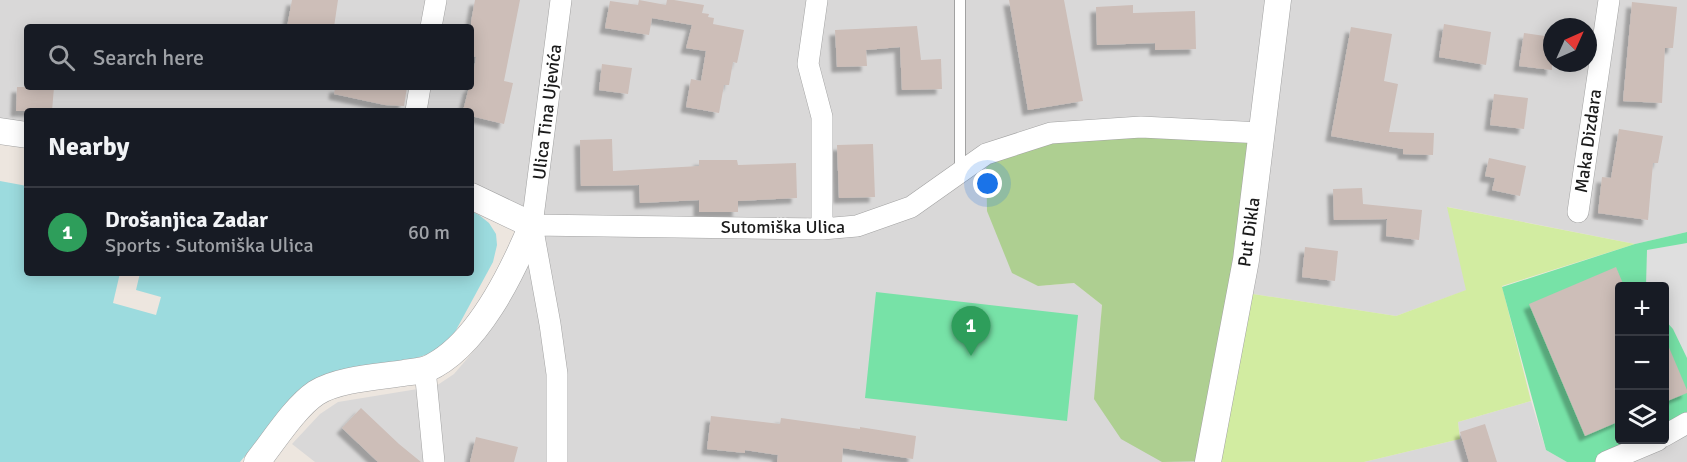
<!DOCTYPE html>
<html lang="en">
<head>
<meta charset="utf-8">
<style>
	body { margin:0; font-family:Signika,sans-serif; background:#20242c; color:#f1f3f6 }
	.controls { position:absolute; right:18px; bottom:18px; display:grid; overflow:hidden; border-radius:6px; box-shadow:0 3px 15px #0003 }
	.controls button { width:54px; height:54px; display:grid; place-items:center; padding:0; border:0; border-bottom:2px solid #363941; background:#171b24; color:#f1f3f6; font:30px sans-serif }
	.compass { position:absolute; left:1543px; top:18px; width:54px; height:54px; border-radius:50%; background:#171b24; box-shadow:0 3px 15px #0003; rotate:45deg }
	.you { position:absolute; left:988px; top:184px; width:21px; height:21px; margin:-15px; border:4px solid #fff; border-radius:50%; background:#1a73e8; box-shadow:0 0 0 9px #1a73e833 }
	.badge { display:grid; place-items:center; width:39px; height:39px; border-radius:50%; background:#0f766e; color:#fff; font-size:20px; font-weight:700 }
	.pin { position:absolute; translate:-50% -50px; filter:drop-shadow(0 2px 3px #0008) }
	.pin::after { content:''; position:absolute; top:32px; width:21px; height:18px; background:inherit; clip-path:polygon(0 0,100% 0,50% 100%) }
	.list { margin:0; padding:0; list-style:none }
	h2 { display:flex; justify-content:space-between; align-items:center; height:78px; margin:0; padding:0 24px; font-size:26px }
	h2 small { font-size:20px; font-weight:400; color:#9ea1a6 }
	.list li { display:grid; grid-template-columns:39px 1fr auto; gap:18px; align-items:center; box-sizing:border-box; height:90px; padding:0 24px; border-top:2px solid #363941 }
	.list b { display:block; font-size:22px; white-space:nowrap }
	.list p { margin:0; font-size:20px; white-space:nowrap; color:#9ea1a6 }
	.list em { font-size:20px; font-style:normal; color:#9ea1a6 }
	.icon { flex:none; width:33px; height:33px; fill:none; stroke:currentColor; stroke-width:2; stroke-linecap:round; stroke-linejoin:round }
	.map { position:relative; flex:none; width:1687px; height:462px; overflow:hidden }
	.search { position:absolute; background:#171b24; box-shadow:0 3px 15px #0003; left:24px; top:24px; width:450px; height:66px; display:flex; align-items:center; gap:15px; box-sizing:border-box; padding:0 21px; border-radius:6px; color:#9ea1a6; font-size:22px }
	.panel { position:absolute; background:#171b24; box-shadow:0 3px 15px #0003; left:24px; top:108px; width:450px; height:168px; border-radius:6px }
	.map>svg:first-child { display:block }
</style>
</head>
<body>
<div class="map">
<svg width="1687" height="462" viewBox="0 0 1687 462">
	<defs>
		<filter id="shadow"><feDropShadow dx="-5.5" dy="5.5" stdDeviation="1.5" flood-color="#0004"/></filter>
	</defs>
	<rect width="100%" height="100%" fill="#ede6df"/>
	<path fill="#d9d8d8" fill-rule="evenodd" d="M0 0H1687V232L1635 244 1448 207 1467 290 1396 316 1240 292 1246 260 1038 286 1074 283 1102 305 1099 348 1208 462H315L292 444 320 414 338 402 436 386 454 374 478 346 513 288 516 205 471 191V111H27V135L0 131ZM27 27H471V87H27ZM1552 27H1588V63H1552Z
		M1531 401 1546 450 1567 462H1364L1460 439 1458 422Z
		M1687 423V462H1606Z"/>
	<path fill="#d2eca1" d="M1447 207 1635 244 1502 286 1531 401 1458 422 1460 439 1364 462H1208L1240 292 1396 316 1466 290Z"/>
	<path fill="#aecf91" d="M1051 133H1262L1208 461 1162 462 1121 439 1094 399 1102 305 1074 283 1038 286 1012 273 987 211 986 154Z"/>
	<path fill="#77e2a7" d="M1687 232V423L1665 436 1664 286H1620V440H1658L1606 462H1567L1546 450 1502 287 1635 244Z
		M876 292 1078 315 1067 421 865 398Z"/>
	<path fill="#dfdfdf" d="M1687 243V358L1673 329 1665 320 1664 286H1646L1647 250Z"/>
	<path fill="#9cdbde" d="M0 181 27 186V273H120L113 303 156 315 161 297 136 290 140 273H471V211L479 215 489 223 496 234 497 245 493 262 455 332 442 346 428 354 289 402 240 462H0Z"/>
	<path fill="#cdbeb8" filter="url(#shadow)" d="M292 0H338L334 27H287Z
		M475 0H520L504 81 513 83 504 124 471 116V111H463L469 87H471L476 57 471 56V22Z
		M639 0 666 5 667 0H674L704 5 702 13 709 14 708 17 714 18 713 24 744 30 737 63 733 62 729 85H724L719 113 686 107 691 79 701 81 706 51 686 48 692 25 652 18 649 35 605 28 610 1 638 5Z
		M1009 0H1064L1083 101 1028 110Z
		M1632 2 1677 7 1673 48H1665L1662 103 1623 101Z
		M1133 5V13L1195 11 1196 49 1155 50V43L1097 45 1096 7Z
		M1444 24 1491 32 1486 65 1439 57Z
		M917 26 921 60 941 59 942 89 902 90 900 47 866 50 867 66 837 67 835 30Z
		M1351 27 1392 34 1384 81 1398 84 1389 132 1434 133 1433 155 1403 154V149L1331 136Z
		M1524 33 1552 37V70L1519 66Z
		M602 64 632 68 628 94 599 90Z
		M17 87H54L52 111H16Z
		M335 87H407L404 106 385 105 334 94Z
		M1494 94 1528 98 1524 129 1490 125Z
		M1619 129 1663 136 1658 163H1653L1648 220 1598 213 1602 177 1611 178Z
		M612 139 613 171 699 166V160H737L738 165 796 163 797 198 738 201V212H699V200L640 203 639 185 581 186 580 140Z
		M873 144 875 197 839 198 837 145Z
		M1489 158 1526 166 1520 196 1492 190 1495 178 1485 176Z
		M1362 188 1363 204 1422 210 1419 240 1386 236 1387 219 1334 220 1333 189Z
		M1305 247 1338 251 1335 281 1302 277Z
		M1616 267 1624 286H1620V421L1585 436 1529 304Z
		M1665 338 1687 390V393L1665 402Z
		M361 408 399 444 421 462H378L342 428Z
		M711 416 780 424 781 418 860 429V427L916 436 913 459 843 448 842 462H777L778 455 745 450V453L707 449Z
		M1485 424 1497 462H1469L1460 432Z
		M476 437 518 447 514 462H470Z"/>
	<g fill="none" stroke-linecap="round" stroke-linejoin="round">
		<defs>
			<path id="service" d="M960 172V0"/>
			<path id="minor" d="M817 0 808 64 822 117V229
				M431 27 436 0
				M416 111 420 87
				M1578 212 1609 0
				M532 225 822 229 857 226 911 207 986 154 1051 133 1141 127 1262 133
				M425 369 434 462
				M1664 436 1687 423
				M557 462V374L550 324 532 225 561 0
				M1606 462 1658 440"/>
			<path id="tertiary" d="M0 131 27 135
				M257 462C273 442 295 407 316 393 338 379 378 377 404 373 411 372 420 371 427 369 477 347 512 273 532 225L471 196
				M1208 462 1246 260 1278 0"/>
		</defs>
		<use href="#service" stroke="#a2a2a2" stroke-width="12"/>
		<use href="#minor" stroke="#a2a2a2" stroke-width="22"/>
		<use href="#tertiary" stroke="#a2a2a2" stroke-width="27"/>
		<use href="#service" stroke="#fff" stroke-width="10"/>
		<use href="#minor" stroke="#fff" stroke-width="21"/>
		<use href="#tertiary" stroke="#fff" stroke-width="26"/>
	</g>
	<g text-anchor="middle" stroke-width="4.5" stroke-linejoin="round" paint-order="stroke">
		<g font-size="18" fill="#1b1b1b" stroke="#fff">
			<text transform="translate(547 112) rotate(-83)" y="6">Ulica Tina Ujevića</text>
			<text transform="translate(1588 141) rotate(-82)" y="6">Maka Dizdara</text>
			<text x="783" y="233">Sutomiška Ulica</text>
			<text transform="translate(1249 232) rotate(-82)" y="6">Put Dikla</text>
		</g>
	</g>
</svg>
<div class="controls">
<button>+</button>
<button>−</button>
<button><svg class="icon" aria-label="layers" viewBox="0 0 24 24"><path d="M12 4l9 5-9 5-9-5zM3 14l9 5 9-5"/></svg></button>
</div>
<svg class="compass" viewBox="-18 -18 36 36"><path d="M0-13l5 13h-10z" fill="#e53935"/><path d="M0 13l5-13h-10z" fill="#9ea1a6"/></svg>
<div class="you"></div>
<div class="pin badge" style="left:971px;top:356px;background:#2e9e5b">1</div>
<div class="search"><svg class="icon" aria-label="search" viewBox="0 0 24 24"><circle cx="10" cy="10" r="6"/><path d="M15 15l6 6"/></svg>Search here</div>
<section class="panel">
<h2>Nearby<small></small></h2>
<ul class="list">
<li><span class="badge" style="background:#2e9e5b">1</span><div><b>Drošanjica Zadar</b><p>Sports · Sutomiška Ulica</p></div><em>60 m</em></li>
</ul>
</section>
</div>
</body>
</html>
